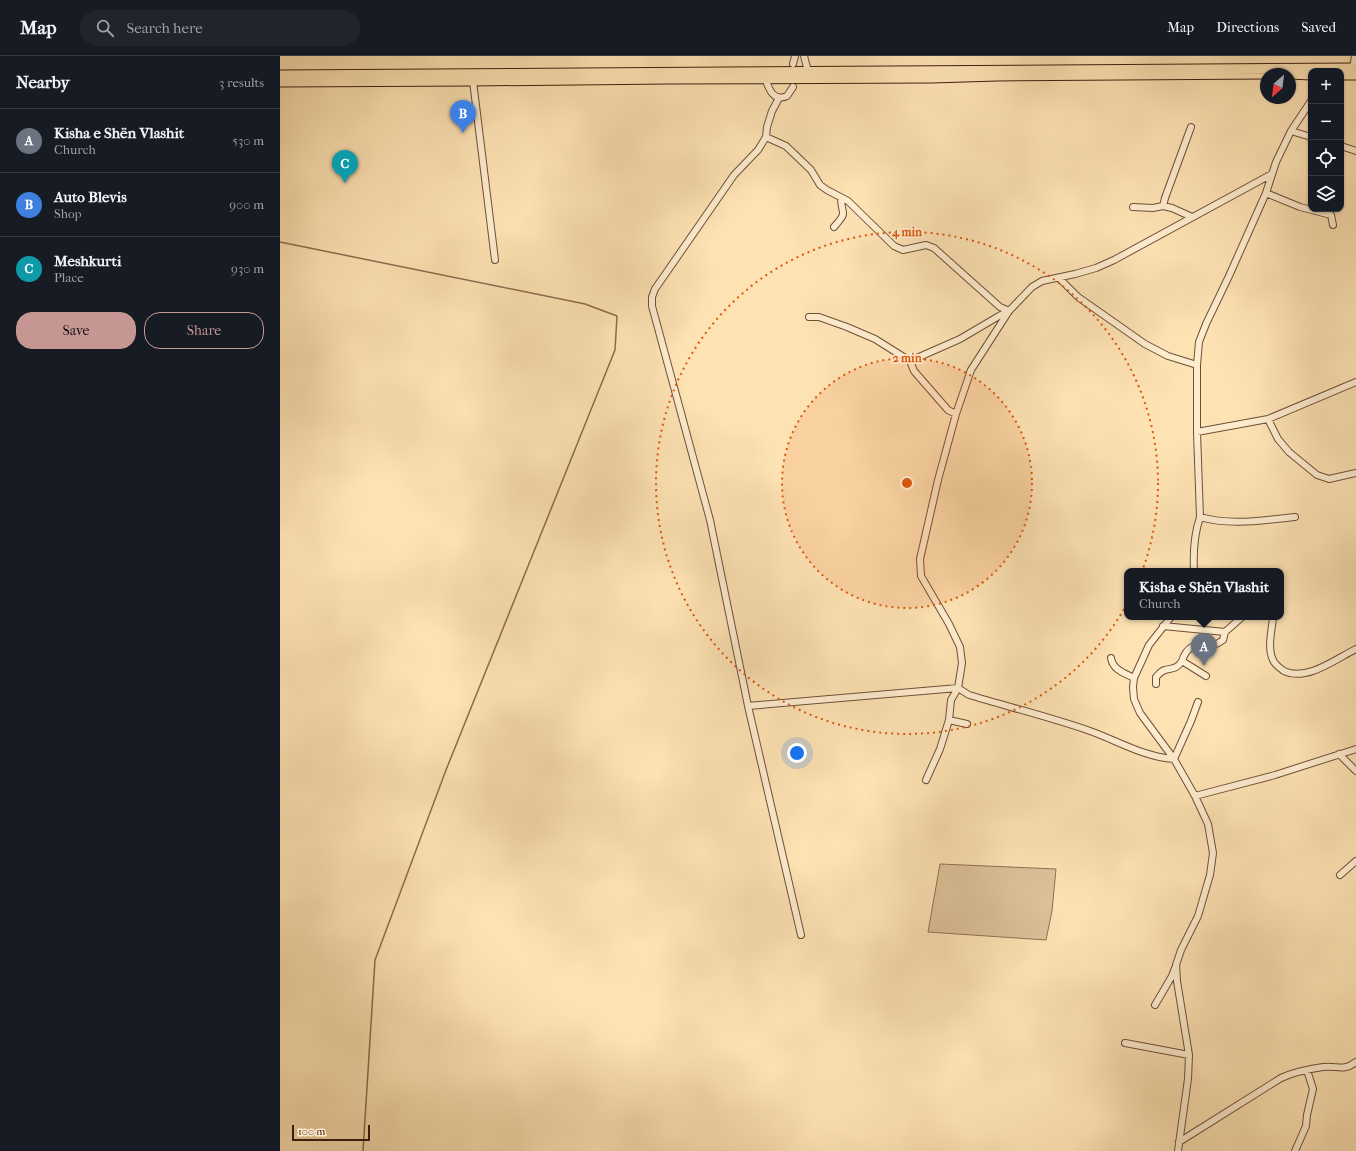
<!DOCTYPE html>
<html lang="en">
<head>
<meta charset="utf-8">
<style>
	body { margin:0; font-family:"IM FELL French Canon",serif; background:#20242c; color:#f1f3f6 }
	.controls { position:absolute; right:12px; top:12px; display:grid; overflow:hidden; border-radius:8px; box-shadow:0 1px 3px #0004 }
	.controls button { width:36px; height:36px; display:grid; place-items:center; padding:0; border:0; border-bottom:1px solid #363941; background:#171b24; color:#f1f3f6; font:20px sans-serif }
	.compass { position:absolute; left:980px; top:12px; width:36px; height:36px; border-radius:50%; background:#171b24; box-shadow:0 1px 3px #0004; rotate:208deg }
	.scale { position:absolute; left:12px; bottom:10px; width:78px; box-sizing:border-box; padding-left:4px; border:2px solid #3f1f0f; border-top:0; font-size:11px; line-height:14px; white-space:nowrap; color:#3f1f0f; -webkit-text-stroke:3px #feecce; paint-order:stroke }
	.you { position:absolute; left:517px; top:697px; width:14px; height:14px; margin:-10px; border:3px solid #fff; border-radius:50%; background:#1a73e8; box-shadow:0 0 0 6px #1a73e833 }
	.badge { display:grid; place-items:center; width:26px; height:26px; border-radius:50%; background:#c59692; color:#fff; font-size:13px; font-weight:700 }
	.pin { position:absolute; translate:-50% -33px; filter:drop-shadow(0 1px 2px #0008) }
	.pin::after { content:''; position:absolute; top:21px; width:14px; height:12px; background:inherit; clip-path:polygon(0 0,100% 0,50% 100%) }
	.popup { position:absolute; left:844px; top:512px; width:160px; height:52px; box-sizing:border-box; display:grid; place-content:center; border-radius:8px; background:#171b24; filter:drop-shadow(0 1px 3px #0005); font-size:13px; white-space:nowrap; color:#9ea1a6 }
	.popup b { font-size:15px; color:#f1f3f6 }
	.popup::after { content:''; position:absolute; left:50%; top:100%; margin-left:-8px; border:8px solid transparent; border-top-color:#171b24 }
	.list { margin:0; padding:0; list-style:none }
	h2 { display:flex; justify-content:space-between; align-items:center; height:52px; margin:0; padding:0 16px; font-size:17px }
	h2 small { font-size:13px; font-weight:400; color:#9ea1a6 }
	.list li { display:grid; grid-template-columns:26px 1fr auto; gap:12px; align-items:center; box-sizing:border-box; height:64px; padding:0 16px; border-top:1px solid #363941 }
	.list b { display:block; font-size:15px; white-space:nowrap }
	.list p { margin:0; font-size:13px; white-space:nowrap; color:#9ea1a6 }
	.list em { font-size:13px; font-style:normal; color:#9ea1a6 }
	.actions { display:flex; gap:8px; padding:12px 16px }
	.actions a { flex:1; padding:9px 0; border:1px solid #c59692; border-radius:16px; text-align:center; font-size:14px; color:#c59692 }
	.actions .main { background:#c59692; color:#111 }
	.icon { flex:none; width:22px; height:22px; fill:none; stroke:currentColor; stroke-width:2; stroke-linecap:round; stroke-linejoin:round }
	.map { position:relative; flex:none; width:1076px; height:1095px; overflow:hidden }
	header { display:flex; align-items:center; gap:24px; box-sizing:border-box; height:56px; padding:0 20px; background:#171b24; border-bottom:1px solid #363941 }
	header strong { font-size:19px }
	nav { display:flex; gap:22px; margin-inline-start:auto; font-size:14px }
	.search { width:280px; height:36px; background:#20242c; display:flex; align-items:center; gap:10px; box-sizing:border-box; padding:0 14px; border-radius:22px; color:#9ea1a6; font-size:15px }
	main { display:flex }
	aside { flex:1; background:#171b24 }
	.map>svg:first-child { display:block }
</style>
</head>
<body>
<header>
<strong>Map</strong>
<div class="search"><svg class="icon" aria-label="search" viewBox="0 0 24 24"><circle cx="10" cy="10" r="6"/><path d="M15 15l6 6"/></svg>Search here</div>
<nav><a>Map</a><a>Directions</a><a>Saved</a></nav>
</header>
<main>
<aside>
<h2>Nearby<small>3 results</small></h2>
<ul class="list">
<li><span class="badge" style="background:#6b7280">A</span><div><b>Kisha e Shën Vlashit</b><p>Church</p></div><em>530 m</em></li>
<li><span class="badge" style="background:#3f7fe0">B</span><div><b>Auto Blevis</b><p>Shop</p></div><em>900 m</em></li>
<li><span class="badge" style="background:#0f9aa8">C</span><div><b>Meshkurti</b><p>Place</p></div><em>930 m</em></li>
</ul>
<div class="actions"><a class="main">Save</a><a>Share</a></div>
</aside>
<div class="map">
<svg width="1076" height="1095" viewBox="0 0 1076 1095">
	<rect width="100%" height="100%" fill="#fde2b4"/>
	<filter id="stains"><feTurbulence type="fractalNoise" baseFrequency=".005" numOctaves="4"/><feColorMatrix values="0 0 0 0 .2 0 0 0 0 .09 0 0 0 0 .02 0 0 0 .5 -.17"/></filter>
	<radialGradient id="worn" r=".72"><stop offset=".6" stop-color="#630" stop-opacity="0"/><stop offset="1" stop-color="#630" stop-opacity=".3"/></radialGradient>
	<path fill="#ddc198" stroke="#8e7054" d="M660 808 776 813 772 855 766 884 648 876Z"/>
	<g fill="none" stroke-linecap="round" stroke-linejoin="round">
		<path stroke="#8a6c50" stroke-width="1.5" d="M0 186 305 248 337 260 335 294 166 714 95 904 83 1095"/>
		<defs>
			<path id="minor" d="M524 0 528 15
				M513 8 515 0
				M1073 12 1075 0
				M485 22C489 33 493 46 507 40L513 31
				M193 25 215 204
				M499 42 492 55 487 71 486 81 478 94 454 119 375 233 372 241V250L430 464 468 650 521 879
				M1011 75 1031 81
				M486 81 506 90 531 114 540 129 547 134 568 145 614 190 623 194 646 189 654 192 720 251 729 255
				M1061 90 1076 95
				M986 137 1020 151 1051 159 1053 169
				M883 150 885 142 911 71
				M853 151 873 152 883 150 892 152 912 161
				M554 171C569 154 561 160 561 142
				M779 222 798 241 865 288 888 300 917 309
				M529 261H539L567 271 595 283 630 305 634 315 668 354 676 358
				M630 305 680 283 719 260 729 255
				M988 363 998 383 1009 396 1037 419 1049 423 1076 417
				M917 376 988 363 1076 326
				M920 461C951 470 983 464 1015 461
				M914 515C913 496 914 479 920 461L917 376V309L919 286 926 268 949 220 986 137 996 106 1011 75 1031 45
				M891 561 869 589 854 622 853 631 854 643 860 657 894 703 915 740 928 768 933 797 930 819 918 860 901 894 896 909 897 925 909 999 908 1023 898 1095
				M993 561C992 574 987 592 993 604 995 609 1000 612 1004 615 1027 626 1057 602 1076 593
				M883 570 945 576 962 561
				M831 602C833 614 844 617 854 622
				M926 620 902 605C911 578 926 598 943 584L945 576
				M876 628V621C879 618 881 615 885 614 893 612 897 613 902 605
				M468 650 678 632 689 639C729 651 770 661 810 675 838 685 864 701 894 703
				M669 664 687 668
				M1059 698 1076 715
				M894 703 911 665 918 646
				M646 724 660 693 669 664 671 644 678 632 682 607 680 591 669 568 641 520 640 503 658 424 676 358 691 314 729 255 752 231 762 225 795 218 816 212 834 204 992 118
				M915 740 995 719 1076 693
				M1060 819 1076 805
				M875 949 892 920 895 912
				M845 987 909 999
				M899 1086 1001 1022C1014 1016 1029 1013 1043 1011 1057 1009 1063 1016 1076 1006
				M1015 1095 1026 1070 1027 1059 1033 1033 1027 1014"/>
			<path id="highway" d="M1010 18 1031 19
				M0 19 1076 12
				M1061 19H1076
				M0 26 193 25 388 23 652 22 717 20 986 18"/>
		</defs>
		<use href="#minor" stroke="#6e5038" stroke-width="8"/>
		<use href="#highway" stroke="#3f1f0f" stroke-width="11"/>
		<use href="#minor" stroke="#feecce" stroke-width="6"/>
		<use href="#highway" stroke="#fde2b4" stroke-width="9"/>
	</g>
	<circle cx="627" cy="427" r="125" fill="#e0560c" fill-opacity=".12"/>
	<g fill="none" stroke="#e0560c" stroke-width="2" stroke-dasharray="2 4">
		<circle cx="627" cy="427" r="125"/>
		<circle cx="627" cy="427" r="251"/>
	</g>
	<circle cx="627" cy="427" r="6" fill="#e0560c" stroke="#feecce" stroke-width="2"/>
	<g font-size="12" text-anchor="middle" font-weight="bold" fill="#e0560c" stroke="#feecce" stroke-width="3.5" stroke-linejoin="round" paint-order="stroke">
		<text x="627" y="180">4 min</text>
		<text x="627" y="306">2 min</text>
	</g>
	<rect width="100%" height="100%" filter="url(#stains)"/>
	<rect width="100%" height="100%" fill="url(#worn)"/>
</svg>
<div class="controls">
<button>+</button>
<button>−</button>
<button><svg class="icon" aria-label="locate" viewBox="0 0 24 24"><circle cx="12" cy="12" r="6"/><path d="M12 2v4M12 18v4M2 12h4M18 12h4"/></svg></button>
<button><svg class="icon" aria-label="layers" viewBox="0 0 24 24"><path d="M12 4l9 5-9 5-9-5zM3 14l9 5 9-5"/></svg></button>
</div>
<svg class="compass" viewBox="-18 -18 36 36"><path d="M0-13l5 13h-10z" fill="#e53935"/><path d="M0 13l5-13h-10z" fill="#9ea1a6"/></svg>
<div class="scale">100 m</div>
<div class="you"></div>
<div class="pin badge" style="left:924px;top:610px;background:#6b7280">A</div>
<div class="popup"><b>Kisha e Shën Vlashit</b>Church</div>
<div class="pin badge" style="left:183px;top:77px;background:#3f7fe0">B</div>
<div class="pin badge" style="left:65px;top:127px;background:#0f9aa8">C</div>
</div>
</main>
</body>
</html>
